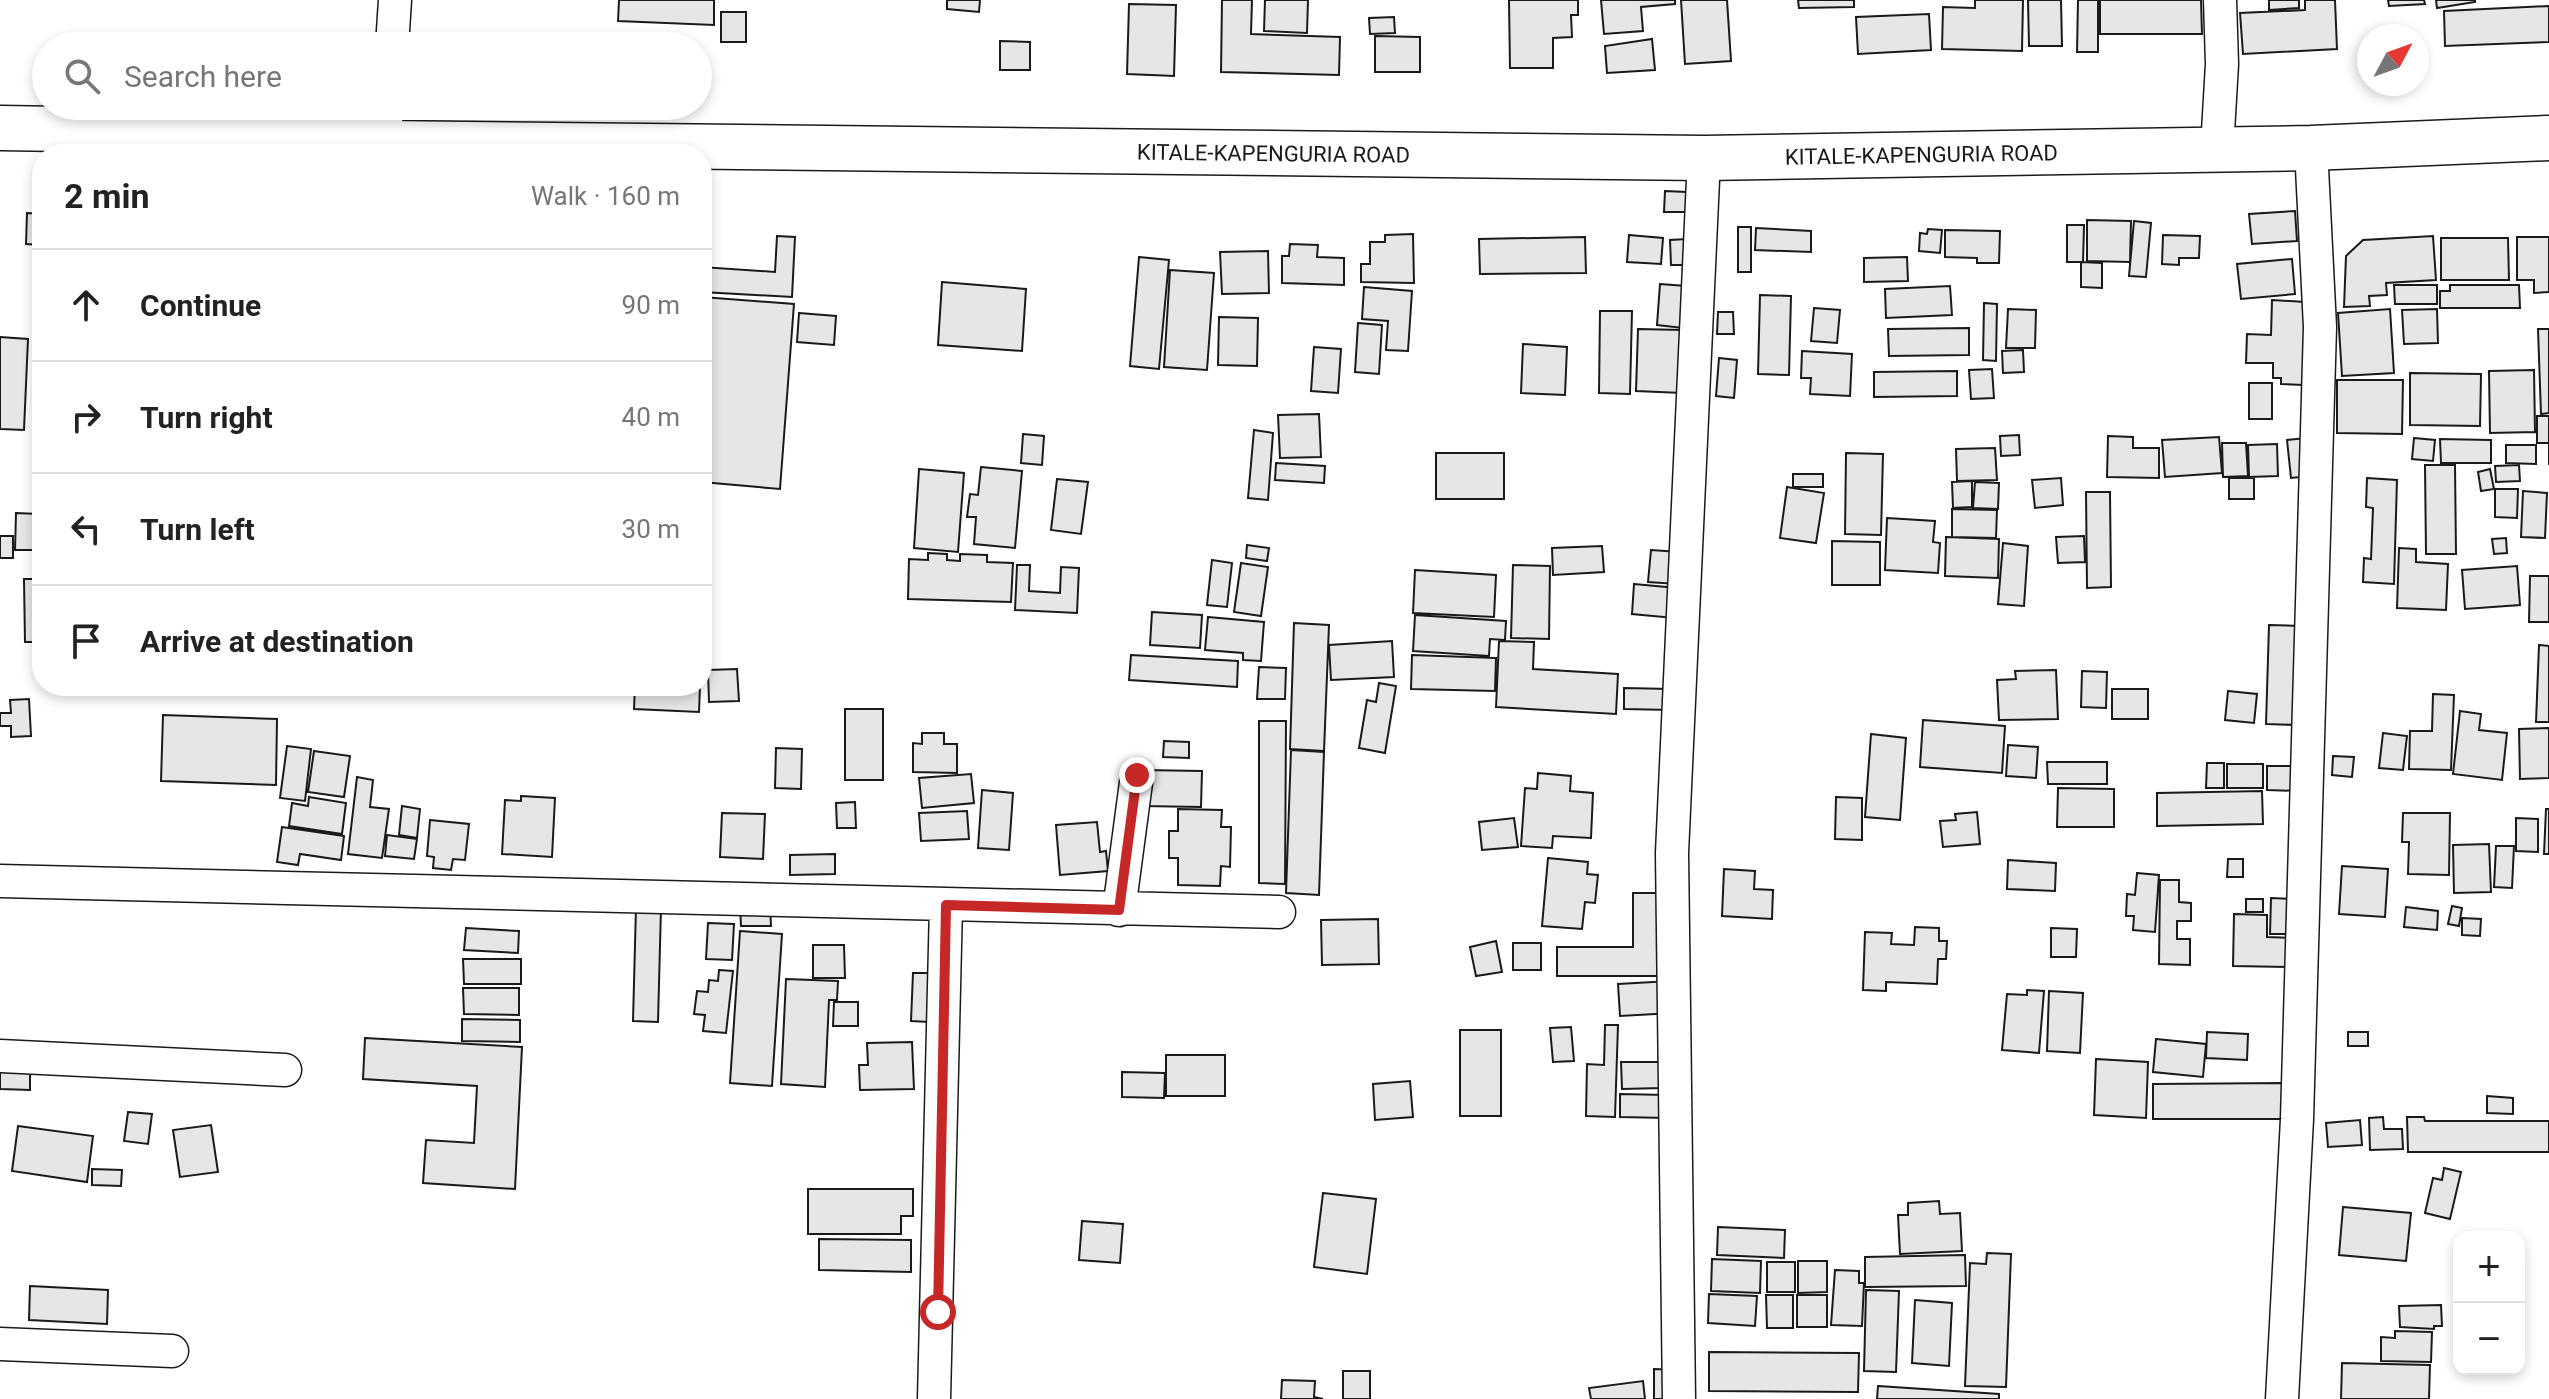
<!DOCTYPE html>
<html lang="en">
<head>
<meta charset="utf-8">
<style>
	body { margin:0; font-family:Roboto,sans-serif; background:#f6f6f6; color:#222 }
	.controls { position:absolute; right:24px; bottom:24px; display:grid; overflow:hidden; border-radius:16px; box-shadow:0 4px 12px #0003 }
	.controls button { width:72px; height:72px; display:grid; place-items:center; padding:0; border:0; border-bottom:2px solid #e0e0e0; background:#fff; color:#222; font:40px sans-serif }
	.compass { position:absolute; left:2357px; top:24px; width:72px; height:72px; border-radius:50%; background:#fff; box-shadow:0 4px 12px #0003; rotate:49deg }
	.stop { position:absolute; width:24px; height:24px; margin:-18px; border:6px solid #c62828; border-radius:50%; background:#fff }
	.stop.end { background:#c62828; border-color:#fff; box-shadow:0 2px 8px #0008 }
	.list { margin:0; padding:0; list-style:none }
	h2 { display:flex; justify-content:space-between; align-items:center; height:104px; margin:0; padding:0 32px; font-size:34px }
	h2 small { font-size:26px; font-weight:400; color:#767676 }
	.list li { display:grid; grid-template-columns:52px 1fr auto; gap:24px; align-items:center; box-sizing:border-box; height:112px; padding:0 32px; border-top:2px solid #e0e0e0 }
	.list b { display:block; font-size:30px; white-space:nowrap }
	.list em { font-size:26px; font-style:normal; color:#767676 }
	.icon { flex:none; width:44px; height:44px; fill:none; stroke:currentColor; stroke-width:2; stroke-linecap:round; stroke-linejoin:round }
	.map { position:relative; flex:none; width:2549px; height:1399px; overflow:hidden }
	.search { position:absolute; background:#fff; box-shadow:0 4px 12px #0003; left:32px; top:32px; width:680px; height:88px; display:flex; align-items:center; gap:20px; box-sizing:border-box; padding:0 28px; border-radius:44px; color:#767676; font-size:30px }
	.panel { position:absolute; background:#fff; box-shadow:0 4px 12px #0003; left:32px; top:144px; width:680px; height:552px; border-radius:32px }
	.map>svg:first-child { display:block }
</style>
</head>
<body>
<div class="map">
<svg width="2549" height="1399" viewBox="0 0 2549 1399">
	<rect width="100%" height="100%" fill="#fff"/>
	<path fill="#e6e6e6" stroke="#1a1a1a" stroke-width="2" d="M619 0H714V25L618 21Z
		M947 0H980L979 12 947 9Z
		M1222 0H1252L1251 34 1340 37 1339 75 1221 72Z
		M1265 0H1308L1307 33 1264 31Z
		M1509 0H1578V15H1571L1572 37 1553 38V68H1510Z
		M1601 0H1675V4L1641 7 1643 31 1604 34Z
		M1681 0H1727L1731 61 1685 64Z
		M1798 0H1854V7L1799 8Z
		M1975 0H2023L2022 51 1942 49 1943 7 1975 8Z
		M2028 0H2061L2062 46H2029Z
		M2078 0H2098V52H2077Z
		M2100 0H2201L2202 34H2100Z
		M2269 0H2299V8L2269 10Z
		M2305 0H2335L2337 49 2243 54 2240 13 2305 10Z
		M2388 0H2424L2425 4 2389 6Z
		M2436 0H2475V2L2437 8Z
		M1129 4 1176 5 1174 76 1127 74Z
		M2549 6V42L2445 46 2444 11Z
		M721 12H746V42H721Z
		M1929 14 1931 50 1858 54 1856 17Z
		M1394 17 1395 33 1370 34 1369 18Z
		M1375 36 1420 37V72H1375Z
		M1652 39 1655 70 1607 73 1605 46Z
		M1000 41 1030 42V70H1000Z
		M1665 191 1687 192V212H1664Z
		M2295 211 2297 241 2252 244 2249 214Z
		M27 213 42 214V245L26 244Z
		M2087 220 2131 221 2130 262 2087 261Z
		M2134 221 2151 223 2146 277 2129 276Z
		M2067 225H2084L2083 262H2067Z
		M1738 227H1751V272H1738Z
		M1756 228 1811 231V252L1755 250Z
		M1928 229 1942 230 1940 253 1919 251 1920 233 1927 234Z
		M1945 230 2000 231 1999 263H1977V258L1945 257Z
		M1413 234 1414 283 1361 282V264H1370V242H1385V235Z
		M1629 235 1663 238 1661 264 1627 262Z
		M2163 235 2200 236 2199 258H2179V265L2162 264Z
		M777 236 795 237 792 297 702 292V267L775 272Z
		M2433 236 2436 280 2386 283 2387 295 2369 296 2370 306 2344 307 2346 256 2363 240Z
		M1585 237 1586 273 1480 274 1479 239Z
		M2517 237H2549V292L2534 293V280H2517Z
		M2441 238H2508L2509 280H2441Z
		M1687 239V265H1671L1670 240Z
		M1290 244 1318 245 1317 257 1344 258V285L1282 283V256H1289Z
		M1268 251 1269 293 1222 294 1220 252Z
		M1139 257 1169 260 1159 369 1130 366Z
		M1907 257 1908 281 1864 282V258Z
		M2292 259 2295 294 2241 299 2237 264Z
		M2081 262 2102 263V288L2081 287Z
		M1170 270 1214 273 1207 370 1164 367Z
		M942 282 1026 289 1022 351 938 345Z
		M1660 284 1686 286 1683 328 1657 325Z
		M2394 285H2437V304H2395Z
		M2450 285H2519L2520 308H2440V291H2450Z
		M1950 286 1952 315 1886 318 1885 289Z
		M1364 287 1412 291 1408 351 1386 350 1388 321 1362 319Z
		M1760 295 1791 296 1789 375 1758 374Z
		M702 297 794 304 780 489 702 482Z
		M2272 300 2305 302 2303 385 2281 384V378H2273V363H2246L2247 334 2271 335Z
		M1984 303 1997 304 1996 361 1983 360Z
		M1814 308 1840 310 1837 343 1811 341Z
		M2008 309 2036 310 2035 348H2006Z
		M2390 309 2394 373 2342 376 2338 313Z
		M2437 309 2438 343 2404 344 2402 310Z
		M1600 311H1632L1630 394 1599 393Z
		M1718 312H1733L1734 334H1717Z
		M799 313 836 316 834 345 797 342Z
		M1219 317 1258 318 1257 366 1218 365Z
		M1358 323 1382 325 1379 374 1355 372Z
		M1969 328V355L1889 356 1888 329Z
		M1638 329 1684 330 1682 393 1636 391Z
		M2538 329H2549V413L2541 414Z
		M0 337 28 339 24 430 0 429Z
		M1523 344 1567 347 1565 395 1521 393Z
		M1314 347 1341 349 1338 393 1311 391Z
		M2023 350 2024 372 2003 373 2002 351Z
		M1802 351 1852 354 1850 396 1810 394 1811 378H1801Z
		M1719 358 1737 360 1734 398 1716 396Z
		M1992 369 1994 398 1971 399 1969 370Z
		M2534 370 2535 432 2490 433 2489 371Z
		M1957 371V396L1874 397V372Z
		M2410 373 2481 374 2480 426 2410 425Z
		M2337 380H2403L2402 434 2337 433Z
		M2249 383H2272V419H2249Z
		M1319 414 1321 457 1280 458 1278 415Z
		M2537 416H2549V465V443H2537Z
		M1254 430 1273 433 1268 500 1248 498Z
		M1023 434 1044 436 1042 465 1021 463Z
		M2019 435 2020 455 2001 456 2000 436Z
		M2108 436 2133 437V448H2159V478L2107 477Z
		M2219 437 2222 473 2165 477 2162 440Z
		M2306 438 2310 476 2291 478 2287 440Z
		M2414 438 2435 440 2433 461 2412 459Z
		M2440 439 2491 440V463H2441Z
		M2222 443H2246L2248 476 2223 477Z
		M2277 444 2278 476 2249 477 2248 445Z
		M2506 445H2536V464L2506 463Z
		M1995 448 1997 480 1957 481 1956 449Z
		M1436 453H1504V499H1436Z
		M1846 453 1883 454 1881 535 1845 534Z
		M1276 463 1325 466 1324 483 1275 480Z
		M2425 465H2455L2456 554H2426Z
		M2519 465 2520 481 2496 482 2495 466Z
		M981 467 1022 471 1015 548 974 544 976 517H967L970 494 978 495Z
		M919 469 964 473 958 552 914 548Z
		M2490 469 2494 489 2481 491 2478 472Z
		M1793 474H1823V487H1793Z
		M2061 478 2063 505 2035 508 2032 480Z
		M2229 478H2254V499H2229Z
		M2367 478 2397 480 2394 584 2363 582 2364 558 2371 559 2373 508 2366 507Z
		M1057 479 1088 482 1081 534 1051 530Z
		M1972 481V507L1953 508 1952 482Z
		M1975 482 1999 483 1998 509 1973 508Z
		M1787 487 1824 493 1816 543 1780 538Z
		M2495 489H2518L2517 518 2495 517Z
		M2523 491 2547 493 2545 538 2521 537Z
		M2086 492H2110L2111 587 2087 588Z
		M1952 509 1997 510 1996 538 1952 537Z
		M16 513 38 514V550H15Z
		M1887 518 1935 521 1933 542 1940 543 1938 573 1885 570Z
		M0 536H13V558H0Z
		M2084 536 2085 562 2058 563 2056 537Z
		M1946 537 1999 539 1998 578 1945 576Z
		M2506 538 2507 553 2494 554 2492 539Z
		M1832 541 1880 542V585H1832Z
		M2003 543 2028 546 2024 606 1998 604Z
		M1247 545 1269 548 1267 561 1246 558Z
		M1602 546 1604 572 1553 575 1552 548Z
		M2399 548 2416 549V562L2448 564 2446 610 2397 608Z
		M1651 550 1679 552 1677 584 1648 582Z
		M928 553 947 554V560L960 561V554L987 555V562L1013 563 1011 602 908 599 909 559 928 560Z
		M1212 560 1232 563 1227 607 1207 605Z
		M1241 563 1268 567 1261 616 1234 612Z
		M1017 565H1030L1029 591 1060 593 1061 567 1079 568 1077 613 1015 610Z
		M1513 565 1550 566 1549 639 1511 638Z
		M2517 566 2520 605 2465 609 2462 570Z
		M1415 570 1496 575 1494 617 1413 613Z
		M2530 576H2549V622H2529Z
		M24 579H42V642H25Z
		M1634 584 1677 588 1674 618 1632 614Z
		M1152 612 1202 615 1200 648 1150 645Z
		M1415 615 1506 621 1505 640 1490 639 1489 656 1413 651Z
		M1208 617 1264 622 1261 661 1243 660V653L1205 650Z
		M1294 623 1329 625 1324 751 1290 749Z
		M2269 625 2301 626 2298 725 2266 724Z
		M1392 641 1394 677 1331 680 1329 645Z
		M1499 641 1534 642 1533 669 1618 674 1616 714 1496 707Z
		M2539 645 2549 646V722H2536Z
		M1131 655 1238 661 1237 687 1129 680Z
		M1412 655 1496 658 1495 691 1411 689Z
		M1259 667 1286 668 1285 699H1257Z
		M737 669 739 701 709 702 708 670Z
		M2056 670 2058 719 1999 720 1997 680 2016 679 2015 671Z
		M2082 671 2107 672 2106 708 2081 707Z
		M1379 683 1396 686 1385 753 1359 748 1367 700 1376 702Z
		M635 686H700L699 712 634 709Z
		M1624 688 1671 689V710L1624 709Z
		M2112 689H2148V719H2112Z
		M2228 691 2257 694 2254 723 2225 720Z
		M2433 694 2454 695 2451 770 2409 769 2410 731H2432Z
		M29 699 31 736 11 737V726H0V713H11L10 700Z
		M845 709H883V780H845Z
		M2460 711 2481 714 2479 730 2507 733 2502 780 2453 774Z
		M163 715 277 719 276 785 161 781Z
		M1923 720 2005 726 2002 773 1920 767Z
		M1259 721H1286L1285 884 1259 883Z
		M2549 728V778L2520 779 2519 729Z
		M922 733H944V744H957V773L913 772V743L922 744Z
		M2383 733 2407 736 2403 770 2379 768Z
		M1871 734 1906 738 1900 820 1865 817Z
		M1164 741 1189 742V758L1163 757Z
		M2008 745 2038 747 2036 778 2006 776Z
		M287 746 311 749 305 801 280 798Z
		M776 748 802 749 801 789 775 788Z
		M1291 750 1324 752 1319 895 1286 893Z
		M314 751 350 756 344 797 308 792Z
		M2333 756 2354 757 2352 777 2332 775Z
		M2047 762H2107V784H2048Z
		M2207 763H2224V788H2206Z
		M2227 764H2263V788H2227Z
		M2267 766H2300V791L2267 790Z
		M1143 770 1202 771 1201 807 1143 806Z
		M1538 773 1571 776 1570 791 1593 793 1591 838 1553 836 1552 848 1521 846 1525 788 1537 789Z
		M971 774 974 803 922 808 919 778Z
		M357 777 373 780 370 807 389 809 382 858 348 854Z
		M2058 788 2114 789V827H2057Z
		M982 790 1013 793 1009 850 978 848Z
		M2262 791 2263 824 2157 826V793Z
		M521 796 555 798 552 857 502 854 505 800 521 801Z
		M309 797 346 803 342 834 289 826 292 803 308 806Z
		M1836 797 1862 798V840L1835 839Z
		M855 802 856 828H837L836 803Z
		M402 806 420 809 417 838 399 835Z
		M1178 809 1222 810 1221 827H1231L1230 867 1221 866 1220 886 1178 885V858H1169V831H1178Z
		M2546 809H2549V854H2544Z
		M967 811 969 839 921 841 919 813Z
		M1977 812 1980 844 1943 847 1940 821 1956 820 1955 814Z
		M722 813 765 814 763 859 720 857Z
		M2403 813H2450L2449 875 2408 874 2409 842H2402Z
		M1514 818 1518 847 1482 850 1479 822Z
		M2516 818 2538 819V852L2516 851Z
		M430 820 469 824 465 860 453 859 451 870 433 868 434 857 427 856Z
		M1097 822 1100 852 1106 851 1108 871 1060 875 1056 825Z
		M282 827 344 836 341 860 300 854 298 865 277 862Z
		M387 835 417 839 414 859 385 856Z
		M2489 844 2491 892 2454 893 2453 845Z
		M2496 846H2514L2512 888 2494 887Z
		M835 854V874L790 875V855Z
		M1548 858 1588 862 1587 874 1598 875 1595 903 1585 902 1582 929 1542 926Z
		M2228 859H2243V877H2227Z
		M2008 860 2056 863 2055 891 2007 889Z
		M2342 866 2388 869 2385 917 2339 914Z
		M1724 869 1755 871 1754 889 1773 890 1772 919 1722 916Z
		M2137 873 2159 875 2155 932 2133 930 2134 916H2126L2127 894 2135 895Z
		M2160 880H2179V902L2191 903V921H2177V939H2190V965L2159 964Z
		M1633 893H1665L1666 976H1557V947H1633Z
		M2271 898 2297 899 2296 934H2270Z
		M2246 899H2263V912H2246Z
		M740 904H770L771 926H741Z
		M2452 906 2462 908 2459 926 2448 924Z
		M636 907 661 908 658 1022 633 1021Z
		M2406 907 2438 911 2437 930 2404 927Z
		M2234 914 2267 915V937L2293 938 2292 967 2233 966Z
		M2462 918 2481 919 2480 936 2462 935Z
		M1378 919 1379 964 1322 965 1321 920Z
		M708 923 734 924 732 960 706 959Z
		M1915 927 1939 928V941H1947L1946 959H1938L1937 984 1886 982V991L1863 990 1865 932 1892 933 1891 944 1914 945Z
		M466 928 519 931 518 953 464 950Z
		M2051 928 2077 929 2076 957H2051Z
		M740 931 782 934 772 1086 730 1083Z
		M1496 941 1502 972 1476 976 1470 947Z
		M1513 943H1541V970H1513Z
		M813 945H844L845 978H813Z
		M463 959H521V984H464Z
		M719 970 733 971 726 1033 703 1031 705 1015 694 1014 697 991 708 992 709 980 718 981Z
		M913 973H931L929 1022 911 1021Z
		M786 979 838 981 837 1000H829L825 1087 781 1084Z
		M1671 981 1673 1013 1620 1016 1618 984Z
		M463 988H519V1015L464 1014Z
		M2027 990 2044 991 2039 1053 2002 1050 2007 994 2027 995Z
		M2049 991 2083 993 2080 1053 2047 1051Z
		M834 1002H858V1026H833Z
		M462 1019 520 1020V1042L462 1041Z
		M1605 1025H1618L1615 1117 1586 1116 1587 1064 1604 1065Z
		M1571 1027 1574 1061 1553 1062 1550 1028Z
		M1460 1030H1501V1116H1460Z
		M2207 1032 2248 1034 2247 1060 2206 1058Z
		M2348 1032H2368V1046H2348Z
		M365 1038 522 1047 515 1189 423 1183 426 1140 474 1143 477 1086 363 1079Z
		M2156 1039 2206 1044 2203 1077 2153 1072Z
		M912 1042 914 1089 860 1090 859 1065H868L867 1043Z
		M1166 1055H1225V1096H1166Z
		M2096 1059 2148 1062 2146 1118 2094 1115Z
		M0 1060H30V1090L0 1089Z
		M1621 1062H1662V1088L1622 1089Z
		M1122 1072 1165 1073 1164 1098 1122 1097Z
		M1410 1081 1413 1117 1375 1120 1373 1084Z
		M2284 1083V1119H2153V1084Z
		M1620 1094 1667 1095V1118L1620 1117Z
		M2487 1096 2513 1098V1114L2487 1113Z
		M128 1112 152 1114 148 1144 124 1141Z
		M2383 1117 2384 1129H2402L2403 1149 2370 1150 2369 1118Z
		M2407 1117H2424L2425 1121H2549V1152H2408Z
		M2360 1120 2362 1145 2328 1147 2326 1123Z
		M211 1125 218 1172 180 1177 173 1130Z
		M18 1126 93 1136 87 1182 12 1171Z
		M2444 1168 2461 1172 2450 1219 2425 1213 2433 1178 2442 1180Z
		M92 1169 122 1170 121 1186 92 1185Z
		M808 1189H913V1216H901V1234H808Z
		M1323 1193 1376 1199 1367 1274 1314 1267Z
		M1939 1201 1940 1214 1960 1213 1962 1251 1900 1254 1898 1215H1908V1203Z
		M2343 1207 2411 1213 2406 1261 2339 1255Z
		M1082 1221 1123 1224 1120 1263 1079 1260Z
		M1718 1227 1785 1230 1784 1258 1717 1255Z
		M819 1239 911 1240V1272L819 1270Z
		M1987 1253 2011 1254 2006 1387 1965 1386 1970 1263 1986 1264Z
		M1965 1255 1966 1286 1865 1287V1257Z
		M1712 1259 1761 1261 1760 1293 1711 1291Z
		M1798 1261H1827V1292L1798 1293Z
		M1767 1262H1795V1292H1767Z
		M1835 1270 1859 1271V1283H1864L1862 1326 1831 1325Z
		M30 1286 108 1290 107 1324 29 1320Z
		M1866 1290 1899 1291 1896 1372 1864 1371Z
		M1709 1294 1757 1296 1755 1326 1708 1323Z
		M1766 1295H1793V1328H1767Z
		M1797 1295H1827V1327H1797Z
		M1915 1300 1952 1303 1949 1366 1912 1363Z
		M2441 1305 2442 1326H2434V1329L2400 1327 2399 1306Z
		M2395 1331 2432 1332 2431 1362 2381 1361V1337L2395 1338Z
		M1709 1352 1859 1353 1858 1392 1709 1391Z
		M2342 1363 2430 1365 2429 1399H2341Z
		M1654 1369 1676 1370V1399H1654Z
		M1343 1371H1370V1399H1343Z
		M1282 1380 1315 1381 1314 1397 1323 1399H1281Z
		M1643 1381 1645 1399H1591L1589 1388Z
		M1878 1386 1999 1394V1399H1877Z"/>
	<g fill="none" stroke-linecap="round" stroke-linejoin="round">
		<defs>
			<path id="minor" d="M392 46 395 0
				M385 143 387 106
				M2217 149 2222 64 2220 0
				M0 881 1279 912
				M1119 910 1137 775
				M0 1056 285 1070
				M0 1344 172 1351
				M934 1399 946 905
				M1679 1399 1672 853 1704 158
				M2282 1399 2297 1119 2320 327 2311 148"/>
			<g id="highway">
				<path id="s1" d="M0 128 260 132 385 143 1704 158 2311 148 2549 138"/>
			</g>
		</defs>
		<use href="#minor" stroke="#1a1a1a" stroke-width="35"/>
		<use href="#highway" stroke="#1a1a1a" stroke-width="47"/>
		<use href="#minor" stroke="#fff" stroke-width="32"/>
		<use href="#highway" stroke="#fff" stroke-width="44"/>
	</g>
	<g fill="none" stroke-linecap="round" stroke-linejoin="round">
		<path stroke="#c62828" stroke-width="10" d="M938 1312 946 905 1119 910 1137 775"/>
	</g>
	<g text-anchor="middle" stroke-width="6" stroke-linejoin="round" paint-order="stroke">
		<g font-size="22" fill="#1a1a1a" stroke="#fff">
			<text dy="8" stroke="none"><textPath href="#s1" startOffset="1274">KITALE-KAPENGURIA ROAD</textPath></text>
			<text dy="8" stroke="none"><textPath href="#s1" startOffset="1922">KITALE-KAPENGURIA ROAD</textPath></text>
		</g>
	</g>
</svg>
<div class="controls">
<button>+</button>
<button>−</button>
</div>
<svg class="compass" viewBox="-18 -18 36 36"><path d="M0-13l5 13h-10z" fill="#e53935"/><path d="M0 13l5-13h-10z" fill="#767676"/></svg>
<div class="stop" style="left:938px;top:1312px"></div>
<div class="stop end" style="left:1137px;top:775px"></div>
<div class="search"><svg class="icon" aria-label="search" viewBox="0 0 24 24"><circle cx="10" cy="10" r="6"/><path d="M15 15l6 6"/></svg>Search here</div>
<section class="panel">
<h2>2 min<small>Walk · 160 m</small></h2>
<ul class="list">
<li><svg class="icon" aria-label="ahead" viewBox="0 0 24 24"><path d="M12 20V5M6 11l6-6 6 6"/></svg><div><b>Continue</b></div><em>90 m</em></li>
<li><svg class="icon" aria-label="right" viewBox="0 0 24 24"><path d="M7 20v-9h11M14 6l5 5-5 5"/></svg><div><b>Turn right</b></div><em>40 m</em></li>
<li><svg class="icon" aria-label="left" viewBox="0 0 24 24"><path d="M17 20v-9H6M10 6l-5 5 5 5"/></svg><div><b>Turn left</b></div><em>30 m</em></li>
<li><svg class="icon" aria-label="arrive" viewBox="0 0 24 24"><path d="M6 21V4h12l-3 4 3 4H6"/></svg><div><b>Arrive at destination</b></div></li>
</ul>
</section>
</div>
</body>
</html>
